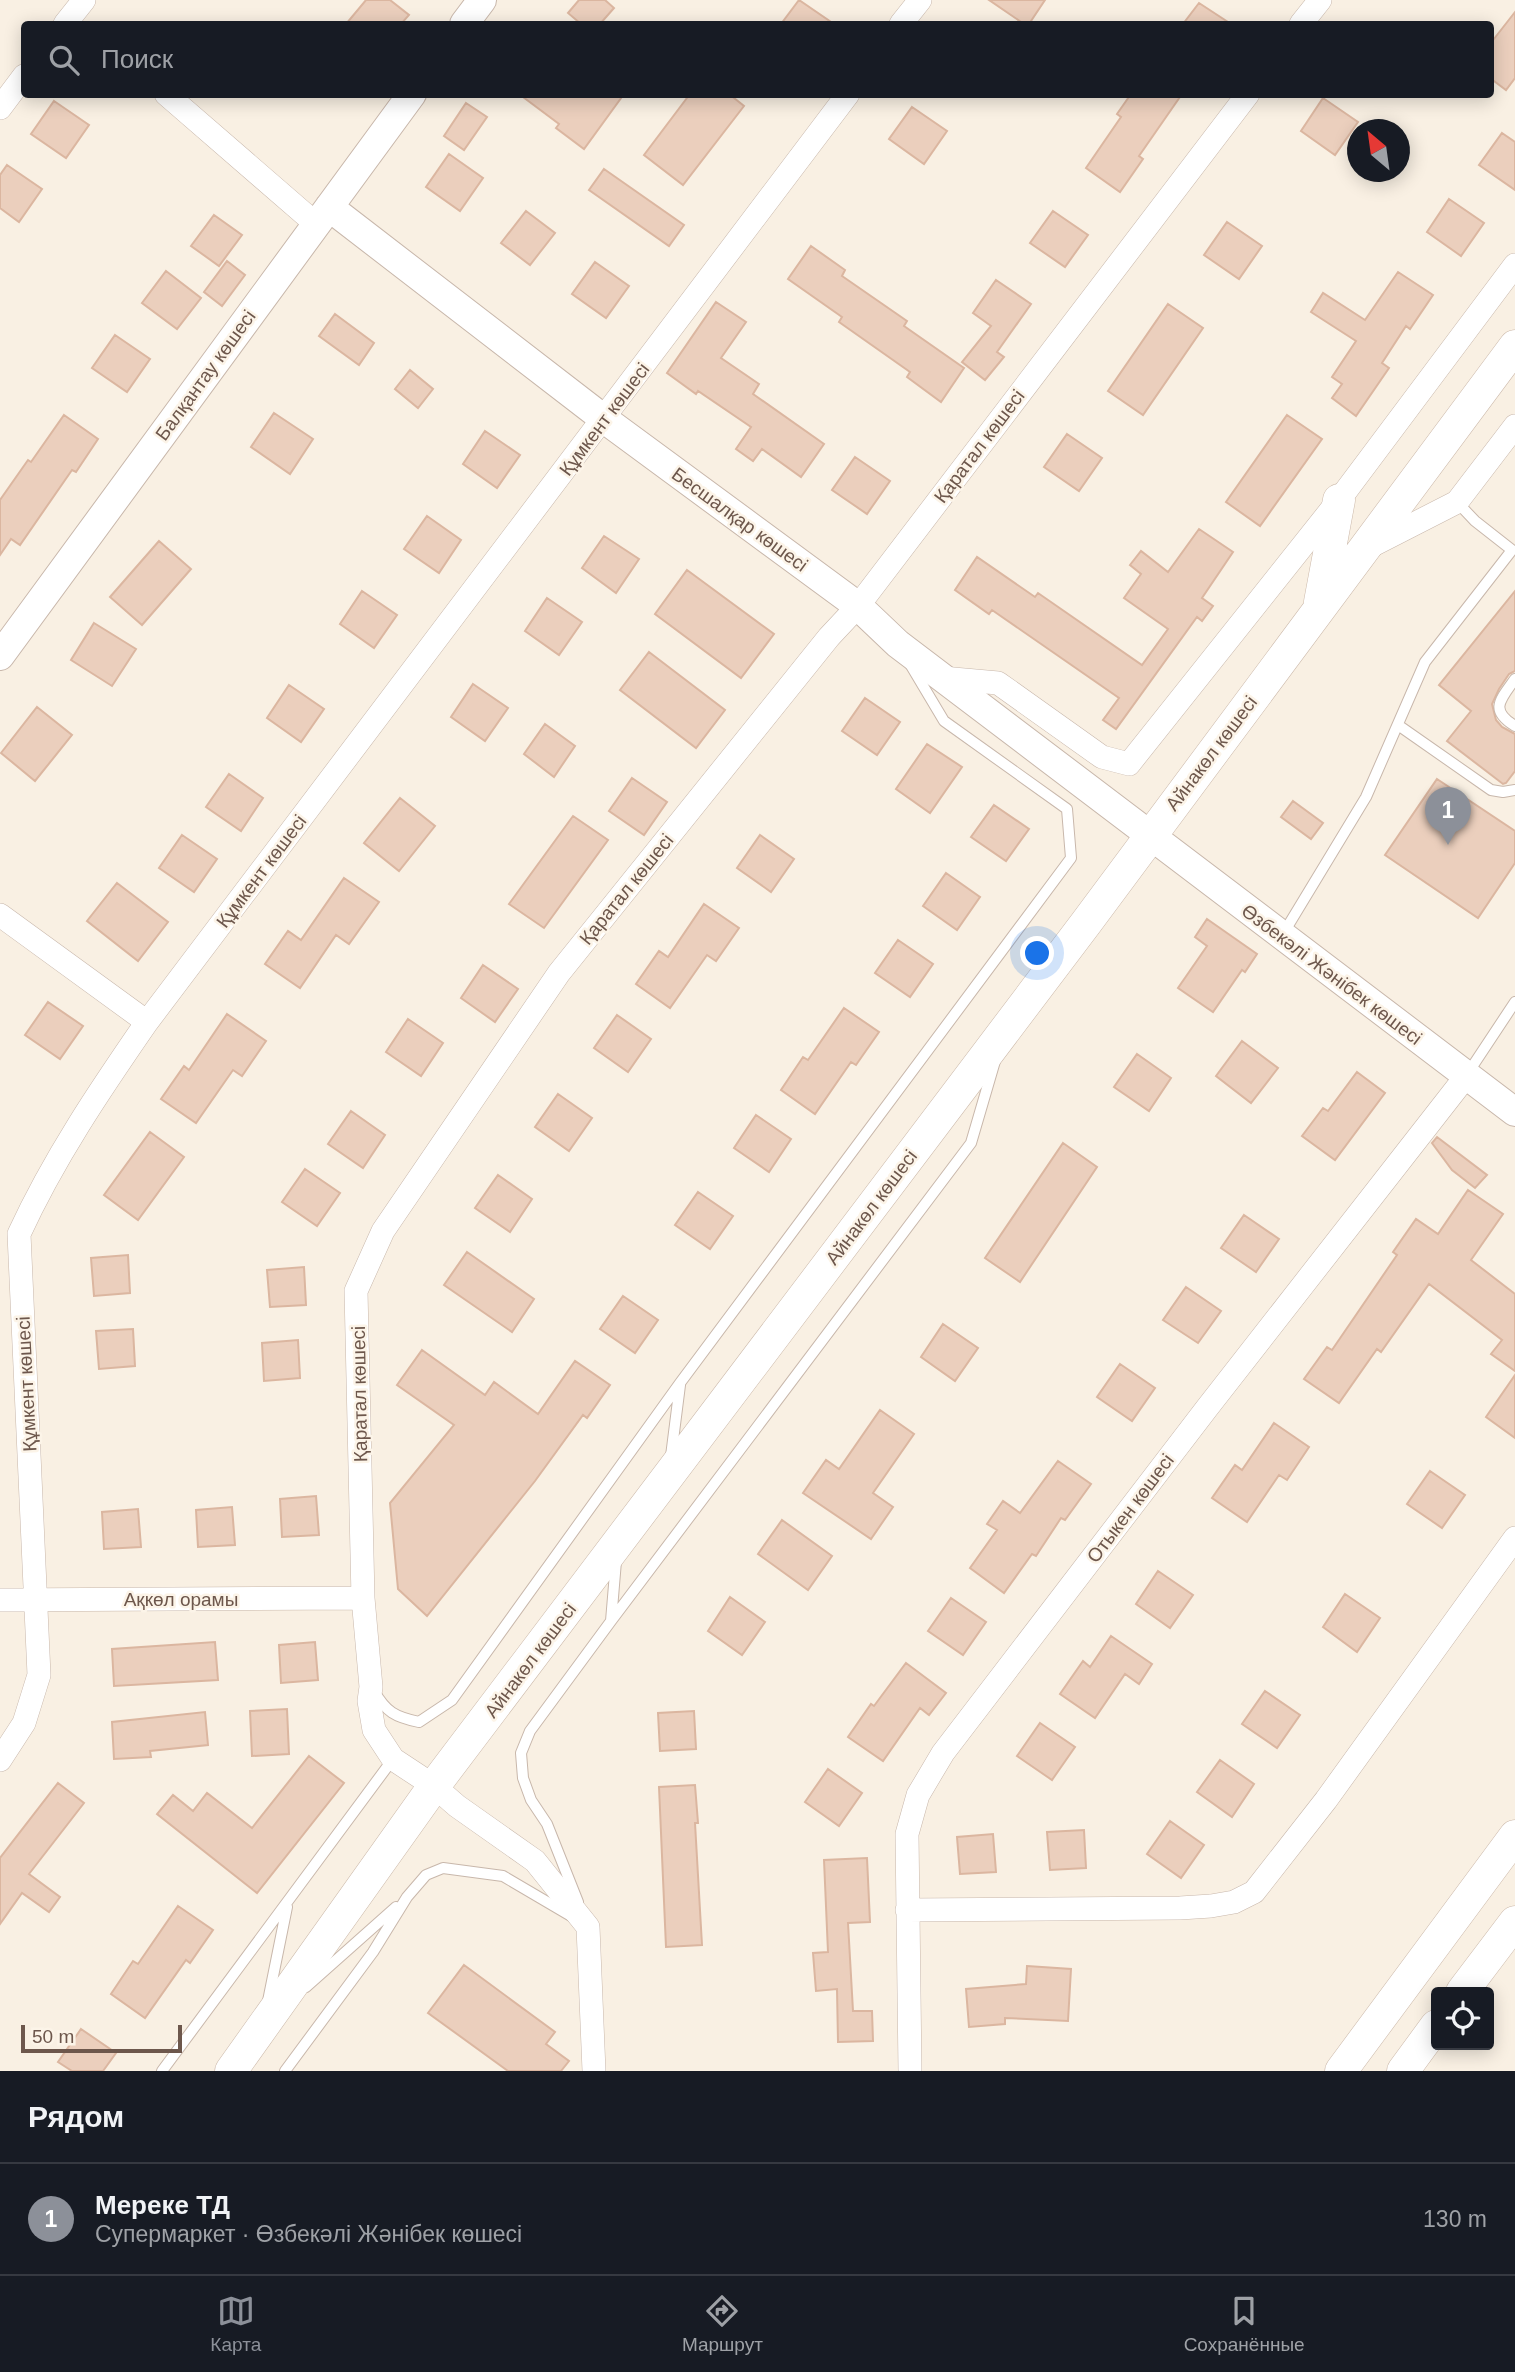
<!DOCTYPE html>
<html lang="ru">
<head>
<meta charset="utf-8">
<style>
	body { margin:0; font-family:Helvetica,sans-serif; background:#20242c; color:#f1f3f6 }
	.controls { position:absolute; right:21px; bottom:21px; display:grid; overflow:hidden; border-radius:7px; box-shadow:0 4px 18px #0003 }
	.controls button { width:63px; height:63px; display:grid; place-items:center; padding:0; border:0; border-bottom:2px solid #363941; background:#171b24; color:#f1f3f6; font:35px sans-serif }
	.compass { position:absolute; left:1347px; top:119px; width:63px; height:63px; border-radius:50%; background:#171b24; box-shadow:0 4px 18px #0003; rotate:331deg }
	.scale { position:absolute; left:21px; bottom:18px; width:161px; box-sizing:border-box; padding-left:7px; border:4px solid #6d574c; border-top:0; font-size:19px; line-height:24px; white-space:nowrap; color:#6d574c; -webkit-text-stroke:5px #fcf4e8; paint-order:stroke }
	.you { position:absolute; left:1038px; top:954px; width:24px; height:24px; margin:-18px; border:5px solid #fff; border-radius:50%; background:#1a73e8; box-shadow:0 0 0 10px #1a73e833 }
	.badge { display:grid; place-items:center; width:46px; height:46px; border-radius:50%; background:#8c9099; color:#fff; font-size:23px; font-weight:700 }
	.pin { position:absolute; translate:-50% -58px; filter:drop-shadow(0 2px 4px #0008) }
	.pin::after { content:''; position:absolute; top:37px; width:24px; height:21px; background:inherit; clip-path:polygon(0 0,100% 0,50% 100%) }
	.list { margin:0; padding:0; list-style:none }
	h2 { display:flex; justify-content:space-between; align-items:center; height:91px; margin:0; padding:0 28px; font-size:30px }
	h2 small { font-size:23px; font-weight:400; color:#9ea1a6 }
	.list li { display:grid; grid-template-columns:46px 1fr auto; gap:21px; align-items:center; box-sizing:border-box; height:112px; padding:0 28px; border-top:2px solid #363941 }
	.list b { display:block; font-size:26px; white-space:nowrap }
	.list p { margin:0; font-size:23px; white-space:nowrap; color:#9ea1a6 }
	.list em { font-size:23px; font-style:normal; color:#9ea1a6 }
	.icon { flex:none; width:38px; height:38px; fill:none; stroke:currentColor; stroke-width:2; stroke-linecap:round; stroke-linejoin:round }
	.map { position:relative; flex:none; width:1515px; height:2071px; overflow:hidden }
	.search { position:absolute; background:#171b24; box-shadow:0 4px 18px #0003; left:21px; right:21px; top:21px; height:77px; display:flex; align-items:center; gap:18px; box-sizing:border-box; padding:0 24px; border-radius:7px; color:#9ea1a6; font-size:26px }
	.sheet { height:203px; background:#171b24 }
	nav { display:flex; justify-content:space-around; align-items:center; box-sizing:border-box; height:98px; border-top:2px solid #363941; background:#171b24; font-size:19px; color:#9ea1a6 }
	nav a { display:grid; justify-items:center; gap:4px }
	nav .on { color:#8c9099 }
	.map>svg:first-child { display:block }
</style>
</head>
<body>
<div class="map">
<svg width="1515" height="2071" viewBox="0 0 1515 2071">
	<rect width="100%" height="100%" fill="#f9f0e3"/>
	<path fill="#ebcfbd" stroke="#dbb6a0" stroke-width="2" d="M366 0H390L409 15 401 24H346Z
		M579 0H605L614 8 600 24H581L568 13Z
		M799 0 834 24H781Z
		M989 0H1045L1029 24H1024Z
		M1199 3 1231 24H1183Z
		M1515 12V78L1506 90 1490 78V44Z
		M519 94H624L584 149 556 128 559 124Z
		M690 94H729L744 106 683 185 644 155Z
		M1131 94H1182L1139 156 1143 159 1120 192 1086 168 1121 117 1117 114Z
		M1323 98 1358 122 1335 155 1301 131Z
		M54 101 89 125 66 158 31 134Z
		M466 103 487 117 464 150 444 136Z
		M912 107 947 131 924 164 889 139Z
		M1502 133 1515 142V190L1479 165Z
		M449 154 483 178 460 211 426 187Z
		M7 165 42 189 19 222 0 208V175Z
		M604 169 684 225 669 246 589 190Z
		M1449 199 1484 223 1461 256 1427 232Z
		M526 211 555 233 530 265 501 243Z
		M1053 211 1088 235 1065 267 1030 243Z
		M214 215 242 235 219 266 191 246Z
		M1227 222 1262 246 1239 279 1204 255Z
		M811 246 845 270 842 276 907 321 904 326 964 368 941 402 907 377 910 372 839 322 842 317 788 279Z
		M227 261 245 275 222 306 204 292Z
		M595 262 629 286 606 318 572 294Z
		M166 271 201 298 177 329 142 303Z
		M1398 272 1433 295 1410 329 1406 326 1382 363 1389 368 1356 416 1332 398 1342 384 1332 377 1356 341 1311 312 1323 293 1365 320Z
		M996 280 1031 304 997 352 1004 357 985 380 962 362 991 326 973 313Z
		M716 302 746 322 721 358 759 384 753 394 824 444 801 477 762 449 753 461 736 449 751 427 698 391 696 394 667 373Z
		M1168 304 1203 328 1143 415 1108 391Z
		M335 314 374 343 359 365 319 336Z
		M115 335 150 359 127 392 92 368Z
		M410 370 433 389 418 408 395 389Z
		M274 413 313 439 290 474 251 447Z
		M64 415 98 439 76 472 72 470 20 545 11 539 0 555V500L28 460 31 462Z
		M1287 415 1322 439 1260 526 1226 502Z
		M485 431 520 455 497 488 463 464Z
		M1067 434 1102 458 1079 491 1044 467Z
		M855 457 890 481 867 514 832 490Z
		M427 516 461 540 439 573 404 549Z
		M1199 529 1233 552 1202 598 1213 606 1202 621 1197 617 1116 729 1103 720 1119 698 992 610 989 614 955 590 977 557 1035 597 1038 593 1142 665 1168 629 1124 598 1141 574 1130 565 1141 551 1168 572Z
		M604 536 639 559 616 593 582 568Z
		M159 541 191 569 142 625 110 597Z
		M687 570 774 634 741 678 655 614Z
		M362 591 397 615 374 648 340 624Z
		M1515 591V671L1509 674 1499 689 1492 704 1496 720 1502 727 1515 734V771L1506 783 1503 784 1447 741 1471 711 1439 685Z
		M547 598 582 622 559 655 525 631Z
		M94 623 136 649 112 686 71 660Z
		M649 652 725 710 696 748 620 690Z
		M473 684 508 708 485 741 451 717Z
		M289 685 324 709 301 742 267 718Z
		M865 698 900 722 877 755 842 731Z
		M37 707 72 735 35 781 1 753Z
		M545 724 575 746 554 777 524 754Z
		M927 744 962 767 930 813 896 789Z
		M229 774 263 798 241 831 206 807Z
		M632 778 667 802 644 835 609 811Z
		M1437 779 1515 831V863L1478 918 1385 855Z
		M400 798 435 826 399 871 364 843Z
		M1293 801 1323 823 1311 839 1281 817Z
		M994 805 1029 829 1006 861 971 837Z
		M573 816 608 840 544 928 509 904Z
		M182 835 217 859 194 892 159 868Z
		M760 835 794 859 771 892 737 868Z
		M946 873 980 897 957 930 923 906Z
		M344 878 379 902 349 944 336 935 300 988 265 964 288 931 301 940Z
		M117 883 168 922 138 961 87 921Z
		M704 904 739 928 716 961 707 955 670 1008 636 984 659 951 668 957Z
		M1207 919 1257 954 1245 972 1242 970 1213 1012 1178 988 1207 946 1195 937Z
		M898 940 933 964 910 997 875 973Z
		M483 965 518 989 495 1022 461 998Z
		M48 1002 83 1026 60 1059 25 1035Z
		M844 1008 879 1032 856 1065 851 1062 815 1114 781 1090 803 1057 808 1060Z
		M227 1014 266 1041 242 1076 233 1070 196 1123 161 1099 184 1066 189 1070Z
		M617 1015 651 1039 628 1072 594 1048Z
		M408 1019 443 1043 421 1076 386 1052Z
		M1242 1041 1278 1068 1251 1103 1216 1076Z
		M1137 1054 1171 1078 1149 1111 1114 1087Z
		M1357 1072 1385 1093 1335 1160 1302 1136 1323 1108 1328 1111Z
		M558 1094 592 1118 569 1151 535 1127Z
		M351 1111 385 1135 363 1168 328 1144Z
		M756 1115 791 1139 769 1172 734 1148Z
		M150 1132 184 1157 138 1220 104 1195Z
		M1437 1137 1487 1175 1475 1188 1452 1170 1432 1143Z
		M1063 1143 1097 1167 1020 1282 985 1258Z
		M305 1169 340 1193 317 1226 282 1202Z
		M498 1175 532 1199 510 1232 475 1208Z
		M1468 1190 1503 1214 1471 1260 1515 1294V1371L1491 1354 1502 1340 1429 1284 1381 1352 1377 1349 1339 1403 1304 1379 1327 1347 1332 1350 1397 1255 1393 1252 1416 1219 1438 1234Z
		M698 1192 733 1216 710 1249 675 1225Z
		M1244 1215 1279 1239 1256 1272 1221 1248Z
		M467 1252 534 1299 512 1332 444 1285Z
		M128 1255 130 1293 94 1296 91 1258Z
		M304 1267 306 1305 270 1307 267 1270Z
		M1186 1287 1221 1311 1198 1343 1163 1320Z
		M623 1296 658 1320 635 1353 600 1329Z
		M943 1324 978 1348 955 1381 921 1357Z
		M133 1329 135 1366 99 1369 96 1331Z
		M298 1340 300 1378 264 1381 262 1343Z
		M422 1350 485 1395 494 1382 538 1414 575 1361 610 1385 587 1418 583 1415 535 1481 427 1616 398 1589 390 1503 454 1425 397 1385Z
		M1120 1364 1155 1388 1132 1421 1097 1397Z
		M1515 1375V1438L1486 1417Z
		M880 1410 914 1434 873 1493 893 1507 871 1539 803 1493 826 1460 839 1469Z
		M1274 1423 1309 1447 1287 1480 1279 1475 1247 1522 1212 1498 1235 1465 1242 1470Z
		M1058 1461 1091 1484 1065 1520 1061 1518 1036 1556 1032 1554 1004 1593 970 1568 997 1530 987 1524 1003 1501 1020 1513Z
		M1430 1471 1465 1495 1442 1528 1407 1504Z
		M316 1496 319 1535 282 1537 280 1499Z
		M232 1507 235 1545 198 1547 196 1510Z
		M138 1509 141 1547 104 1549 102 1512Z
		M782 1520 832 1556 808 1590 758 1554Z
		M1158 1571 1193 1595 1170 1628 1136 1604Z
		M1345 1594 1380 1618 1357 1652 1323 1627Z
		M730 1597 765 1622 742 1655 708 1631Z
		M951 1598 986 1622 963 1655 928 1631Z
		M1111 1636 1152 1664 1139 1684 1125 1674 1095 1718 1060 1694 1083 1661 1090 1667Z
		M215 1642 218 1680 114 1686 112 1649Z
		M315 1642 318 1680 281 1683 279 1645Z
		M906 1663 946 1693 929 1715 920 1708 883 1761 848 1737 871 1704 874 1706Z
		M1265 1691 1300 1715 1277 1748 1242 1724Z
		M287 1709 289 1754 252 1756 250 1711Z
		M694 1711 696 1749 660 1751 658 1713Z
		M205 1712 208 1745 150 1751 151 1757 114 1759 112 1722Z
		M1040 1723 1075 1747 1052 1780 1017 1756Z
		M309 1756 344 1783 257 1893 157 1814 173 1795 193 1811 207 1793 252 1828Z
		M1220 1760 1254 1784 1232 1817 1197 1792Z
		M828 1769 862 1793 839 1826 805 1802Z
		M58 1783 84 1803 29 1874 60 1897 49 1912 22 1893 0 1924V1858Z
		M695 1785 698 1823H695L702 1945 666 1947 659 1787Z
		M1170 1821 1204 1845 1181 1878 1147 1854Z
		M1084 1830 1086 1868 1050 1870 1047 1832Z
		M993 1834 996 1872 960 1874 957 1837Z
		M867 1858 870 1922 848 1923 853 2011H872L873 2041 838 2042 837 1989 816 1991 813 1953 828 1952 824 1860Z
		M178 1906 213 1930 190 1963 186 1960 145 2018 111 1994 133 1961 138 1964Z
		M464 1965 555 2032 546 2044 569 2061 561 2071H508L428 2013Z
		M1027 1966 1071 1969 1068 2021 1005 2018V2024L969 2027 966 1989 1026 1984Z
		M81 2029 116 2053 103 2071H72L58 2062Z"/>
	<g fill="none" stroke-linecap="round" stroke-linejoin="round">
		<defs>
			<path id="service" d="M1515 679C1500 700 1489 710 1515 726
				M1398 725 1491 790 1503 792 1515 790
				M1283 934 1366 797 1425 662 1512 550 1475 521 1457 502
				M1468 1073 1515 1002
				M671 1456 680 1385
				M611 1621 616 1561
				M374 1691C386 1712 395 1717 419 1722L452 1700 680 1383 1071 858 1067 809 944 721 910 664
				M578 1902 547 1824 531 1800 523 1778 521 1753 530 1731 611 1621 971 1143 995 1061
				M306 1987 396 1907
				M268 2001 287 1907
				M162 2071 393 1759
				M285 2071 373 1952 407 1897 426 1875 443 1868 503 1876 571 1916"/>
			<path id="minor" d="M65 24 84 0
				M901 24 920 0
				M1301 24 1320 0
				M166 94 316 224
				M0 108 24 76
				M1369 547 1457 502 1515 426
				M942 678 998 683 1102 757 1129 764 1339 500 1515 265
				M0 915 147 1022
				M0 1600 363 1598
				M0 1760 24 1723 39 1675 19 1234C54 1158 100 1090 147 1022L848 94
				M907 1910 1180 1908 1211 1906 1234 1902 1254 1892 1326 1800 1515 1538
				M594 2071 588 1927 535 1861 457 1806 434 1786 393 1759 374 1730 369 1701 371 1687 363 1598 356 1291 383 1231 559 973 829 637 858 606 1248 94
				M910 2071 907 1834 918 1795 943 1753 1207 1408 1467 1075"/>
			<path id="tertiary" d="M464 24 482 0
				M329 207 604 419 858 606 898 644 1515 1112
				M0 656 412 94"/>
			<path id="secondary" d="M1320 602 1339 500
				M1462 1992 1515 1922
				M231 2071 434 1786 1086 923 1515 346
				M1341 2071 1515 1836
				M1403 2071 1436 2026"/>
		</defs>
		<use href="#service" stroke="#c8b7ab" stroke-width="12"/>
		<use href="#minor" stroke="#c8b7ab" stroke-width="24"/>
		<use href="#tertiary" stroke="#c8b7ab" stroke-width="30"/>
		<use href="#secondary" stroke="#cbb8a9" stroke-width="33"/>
		<use href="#service" stroke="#fff" stroke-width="10"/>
		<use href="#minor" stroke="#fff" stroke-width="23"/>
		<use href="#tertiary" stroke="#fff" stroke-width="28"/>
		<use href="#secondary" stroke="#fff" stroke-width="32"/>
	</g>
	<g text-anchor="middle" stroke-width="5" stroke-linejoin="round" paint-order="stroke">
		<g font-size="19" fill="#6d574c" stroke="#fcf4e8">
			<text transform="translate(205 375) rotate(-54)" y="7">Балқантау көшесі</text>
			<text transform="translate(604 419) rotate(-53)" y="7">Құмкент көшесі</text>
			<text transform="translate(979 446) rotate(-53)" y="7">Қаратал көшесі</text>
			<text transform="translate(740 519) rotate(36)" y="7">Бесшалқар көшесі</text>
			<text transform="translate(1211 753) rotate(-53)" y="7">Айнакөл көшесі</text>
			<text transform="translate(261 871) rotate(-53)" y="7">Құмкент көшесі</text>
			<text transform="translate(626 889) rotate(-51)" y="7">Қаратал көшесі</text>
			<text transform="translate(1332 974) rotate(37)" y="7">Өзбекәлі Жәнібек көшесі</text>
			<text transform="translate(871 1207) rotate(-53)" y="7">Айнакөл көшесі</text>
			<text transform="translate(26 1384) rotate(-93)" y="7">Құмкент көшесі</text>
			<text transform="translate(359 1394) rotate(-91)" y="7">Қаратал көшесі</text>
			<text transform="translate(1130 1508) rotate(-53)" y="7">Отыкен көшесі</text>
			<text x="181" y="1606">Ақкөл орамы</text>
			<text transform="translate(530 1660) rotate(-53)" y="7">Айнакөл көшесі</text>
		</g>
	</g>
</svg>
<div class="controls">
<button><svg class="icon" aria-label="locate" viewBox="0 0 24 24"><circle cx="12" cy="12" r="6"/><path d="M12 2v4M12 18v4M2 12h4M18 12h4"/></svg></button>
</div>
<svg class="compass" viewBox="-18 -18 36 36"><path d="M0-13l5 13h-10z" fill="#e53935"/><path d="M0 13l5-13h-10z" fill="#9ea1a6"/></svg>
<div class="scale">50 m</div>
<div class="you"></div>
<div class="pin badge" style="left:1448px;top:845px">1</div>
<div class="search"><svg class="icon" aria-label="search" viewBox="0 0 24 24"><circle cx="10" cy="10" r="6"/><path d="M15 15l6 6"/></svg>Поиск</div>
</div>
<section class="sheet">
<h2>Рядом<small></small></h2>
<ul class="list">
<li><span class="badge">1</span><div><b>Мереке ТД</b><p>Супермаркет · Өзбекәлі Жәнібек көшесі</p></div><em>130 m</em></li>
</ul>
</section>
<nav>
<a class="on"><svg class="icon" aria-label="map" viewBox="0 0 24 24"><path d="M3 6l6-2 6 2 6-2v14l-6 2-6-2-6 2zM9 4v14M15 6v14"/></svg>Карта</a>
<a><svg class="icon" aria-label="directions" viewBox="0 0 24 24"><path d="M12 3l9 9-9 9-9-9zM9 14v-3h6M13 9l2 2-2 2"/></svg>Маршрут</a>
<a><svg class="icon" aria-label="saved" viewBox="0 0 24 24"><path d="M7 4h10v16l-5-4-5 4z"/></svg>Сохранённые</a>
</nav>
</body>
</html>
